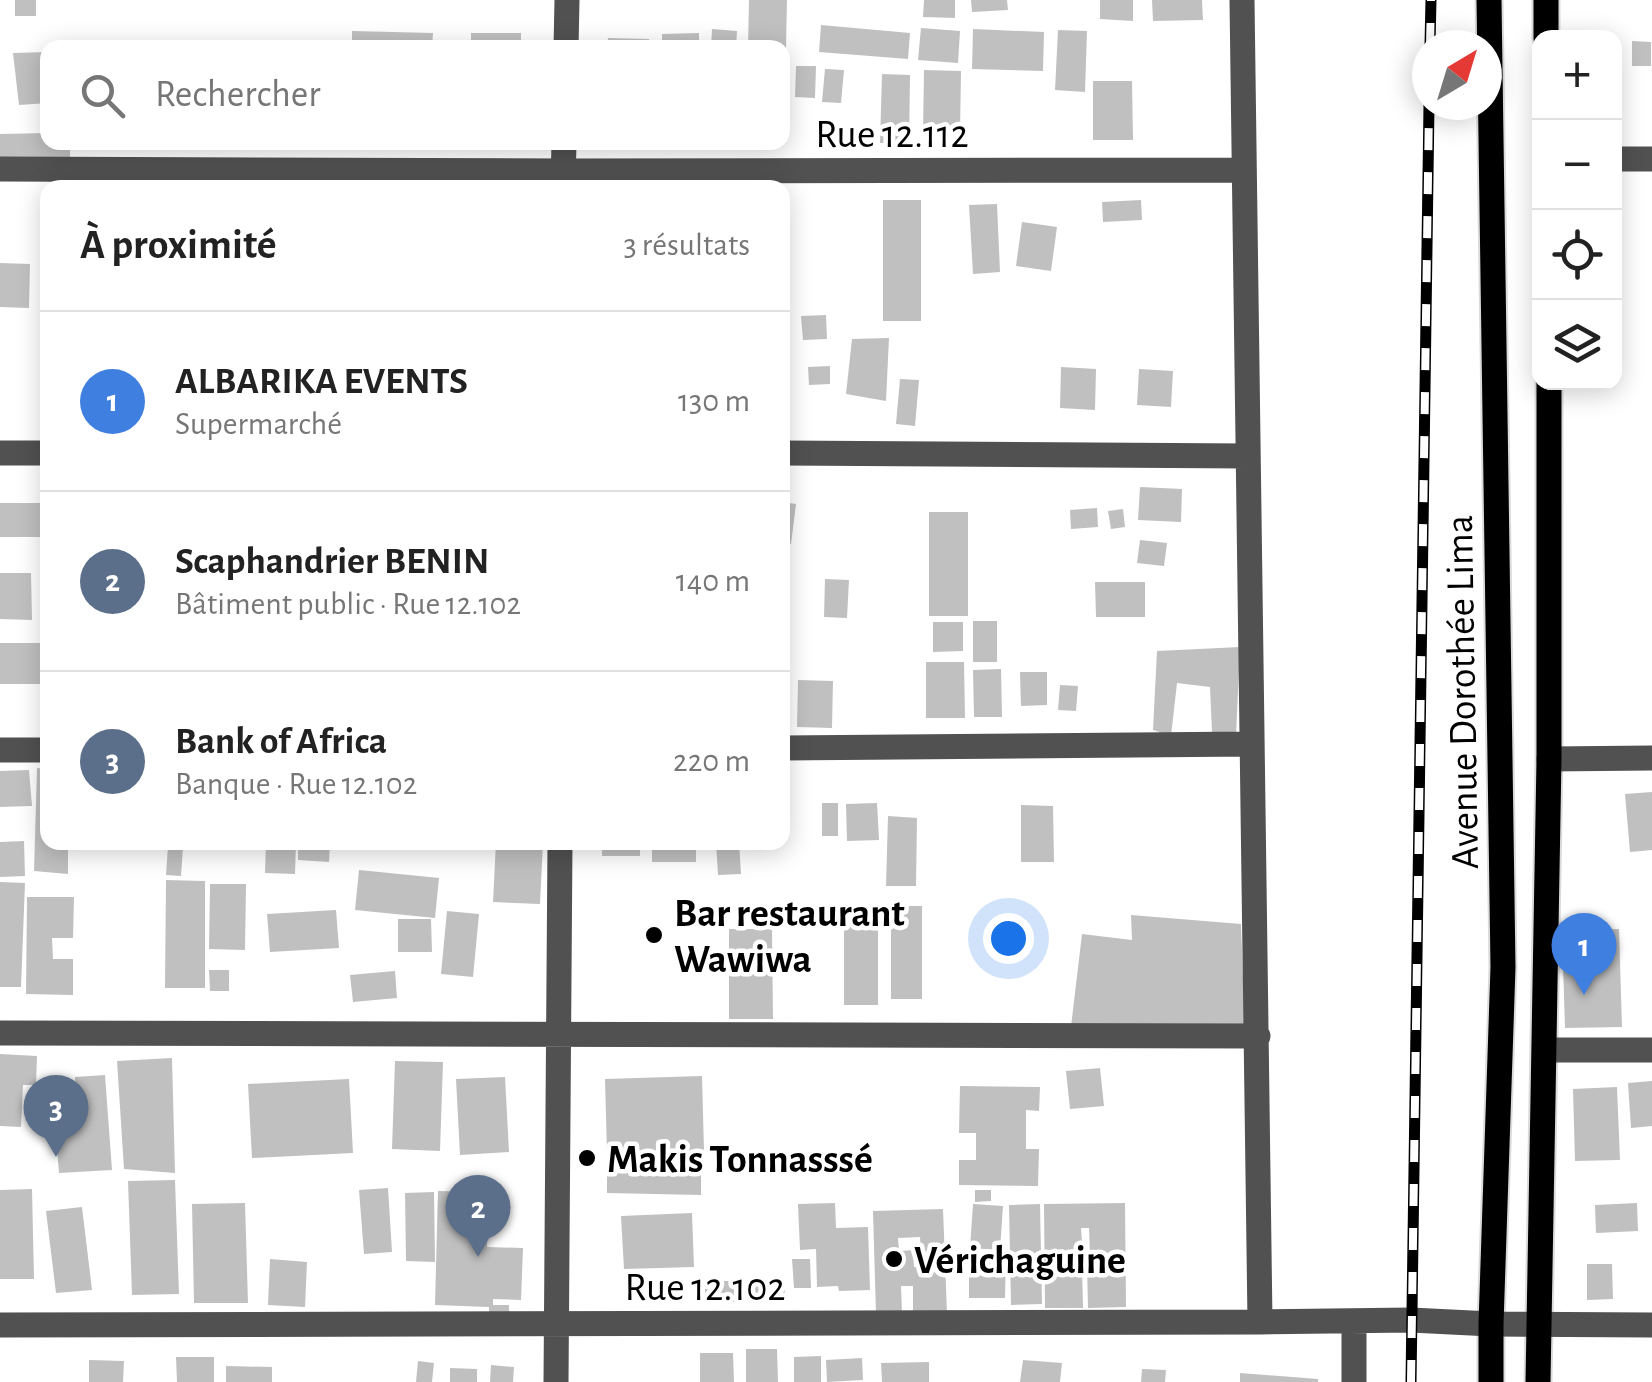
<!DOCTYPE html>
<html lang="fr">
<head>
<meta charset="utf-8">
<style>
	body { margin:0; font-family:"Alegreya Sans",sans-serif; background:#f2f2f2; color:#222 }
	.controls { position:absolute; right:30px; top:30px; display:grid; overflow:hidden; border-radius:20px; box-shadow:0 5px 25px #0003 }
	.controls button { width:90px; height:90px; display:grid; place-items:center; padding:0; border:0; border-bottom:2px solid #e0e0e0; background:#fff; color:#222; font:50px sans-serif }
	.compass { position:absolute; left:1412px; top:30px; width:90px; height:90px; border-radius:50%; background:#fff; box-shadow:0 5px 25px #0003; rotate:38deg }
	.you { position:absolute; left:1008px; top:938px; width:35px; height:35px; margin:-25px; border:8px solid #fff; border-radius:50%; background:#1a73e8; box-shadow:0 0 0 15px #1a73e833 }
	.badge { display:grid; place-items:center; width:65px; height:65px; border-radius:50%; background:#0f766e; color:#fff; font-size:32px; font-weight:700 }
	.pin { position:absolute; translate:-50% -82px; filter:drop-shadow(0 2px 5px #0008) }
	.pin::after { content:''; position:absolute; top:52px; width:35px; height:30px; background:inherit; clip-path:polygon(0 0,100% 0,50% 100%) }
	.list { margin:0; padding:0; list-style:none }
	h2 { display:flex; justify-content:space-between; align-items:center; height:130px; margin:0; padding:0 40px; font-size:42px }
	h2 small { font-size:32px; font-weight:400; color:#767676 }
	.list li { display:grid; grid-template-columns:65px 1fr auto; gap:30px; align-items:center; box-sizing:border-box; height:180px; padding:0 40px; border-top:2px solid #e0e0e0 }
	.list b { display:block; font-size:38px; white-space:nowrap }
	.list p { margin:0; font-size:32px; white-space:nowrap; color:#767676 }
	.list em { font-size:32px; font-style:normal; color:#767676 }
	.icon { flex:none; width:55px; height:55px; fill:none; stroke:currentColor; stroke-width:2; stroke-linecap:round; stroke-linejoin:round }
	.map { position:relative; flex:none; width:1652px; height:1382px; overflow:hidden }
	.search { position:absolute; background:#fff; box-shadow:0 5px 25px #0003; left:40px; top:40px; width:750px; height:110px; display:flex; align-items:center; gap:25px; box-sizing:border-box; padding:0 35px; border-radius:20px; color:#767676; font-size:38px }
	.panel { position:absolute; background:#fff; box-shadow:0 5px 25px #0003; left:40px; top:180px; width:750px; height:670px; border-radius:20px }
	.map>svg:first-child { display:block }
</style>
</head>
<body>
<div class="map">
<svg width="1652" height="1382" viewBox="0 0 1652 1382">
	<rect width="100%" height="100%" fill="#fff"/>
	<path fill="#c0c0c0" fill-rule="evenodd" d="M15 0H36V16H15Z
		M749 0H787L786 48H748Z
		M924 0H955V18L923 17Z
		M971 0H1007L1008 10 972 12Z
		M1100 0H1133V21L1100 19Z
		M1152 0H1202L1203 20 1153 21Z
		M821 25 910 33 908 59 819 52Z
		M921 28 960 31 958 63 918 60Z
		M712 29 737 31 736 48H711Z
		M973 29 1044 32 1043 71 972 69Z
		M1058 30 1087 31 1085 92 1055 90Z
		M352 31 433 33 432 48H352Z
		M471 33H521V48H471Z
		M699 33V48H662V34Z
		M608 38 649 39V48H607Z
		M1632 41 1651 42V66H1632Z
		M48 52V103L19 105 13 53Z
		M796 66H816L815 98 795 97Z
		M825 69 844 70 841 103 822 102Z
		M924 70 961 71 960 134 923 133Z
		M882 74 910 75 909 144 880 143Z
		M1093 81H1132L1133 140H1093Z
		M48 133V142H70V164L0 165V134Z
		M883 200H921V321H883Z
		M1141 200 1142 220 1103 222 1102 202Z
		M997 204 1000 272 973 274 969 205Z
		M1022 222 1057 227 1051 271 1016 266Z
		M782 249H785L790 304 782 305Z
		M0 263 30 264 29 308 0 307Z
		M826 315 827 339 803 340 801 316Z
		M889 338 886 401 846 394 852 339Z
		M782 361H789V410H782Z
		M830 366V384L809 385 808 367Z
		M1061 367 1096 369 1095 410 1060 408Z
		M1139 369 1173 371 1171 407 1137 405Z
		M900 379 919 380 915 426 896 424Z
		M1140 487 1182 489 1181 522 1138 520Z
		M782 502 796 504 791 544 782 543Z
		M0 503H48V537H0Z
		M1097 508 1098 527 1071 529 1070 510Z
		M1123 509 1125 527 1111 529 1108 511Z
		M929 512H968V616H929Z
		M1140 540 1167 543 1164 566 1137 563Z
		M0 573H31L32 620 0 619Z
		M825 579 849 580 847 618 824 617Z
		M1095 582H1145V617H1096Z
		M973 621H997V662H973Z
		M933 622H963V651L933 652Z
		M0 643H48V684H0Z
		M1240 647 1236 736 1212 732 1210 687 1177 683 1171 736 1153 730 1157 651Z
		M926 662H964L965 718H926Z
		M1001 669 1002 717H974L973 670Z
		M1020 672H1047V705L1021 706Z
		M798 680 833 681 832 728 797 727Z
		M1060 685 1078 686 1076 711 1058 710Z
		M37 768 48 769V842H68V874L34 871Z
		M29 770 32 806 0 807V771Z
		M1652 792V850L1630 852 1625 794Z
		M822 803H838V836H822Z
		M877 803 879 840 847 841 846 804Z
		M1021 805 1053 806 1054 862H1021Z
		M888 816 917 818 916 886H886Z
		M24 841 25 876 0 877V842Z
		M266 842H296L295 874 265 873Z
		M298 842H330L329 862 298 860Z
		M496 842H543L540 904 493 902Z
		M602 842H640V856H602Z
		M652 842H696V862H652Z
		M716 842H739L741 874 718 875Z
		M168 846 183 847 181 876 166 875Z
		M359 870 439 878 435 918 355 910Z
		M166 880 205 881V988H165Z
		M0 882 25 883 21 987H0Z
		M210 884H246L245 950 209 949Z
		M27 897H74L73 938H52L53 959H73V995L26 994Z
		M891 906H922V999H891Z
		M844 907 878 908V1005H844Z
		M336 910 339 948 270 952 267 914Z
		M447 911 479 914 473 977 441 974Z
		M1131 915 1241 924 1245 1031 1070 1035 1082 934 1132 940Z
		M398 919H431L432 952H398Z
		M729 929H772L773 1019H729Z
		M1619 929 1622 1027 1565 1028 1562 931Z
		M209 970H229V991H210Z
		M395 971 397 998 353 1002 350 975Z
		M0 1054 37 1056 36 1085H23L21 1127 0 1126Z
		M172 1058 175 1173 124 1169 117 1061Z
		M395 1061 443 1062 440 1151 392 1149Z
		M1100 1068 1104 1106 1070 1109 1066 1071Z
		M105 1075 112 1170 59 1173 52 1090 75 1089V1077Z
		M702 1076 704 1151 607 1153 605 1079Z
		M505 1077 509 1152 460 1155 456 1079Z
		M349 1079 353 1153 252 1158 248 1084Z
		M1652 1081V1126L1631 1128 1628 1083Z
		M960 1086 1040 1087 1039 1111 1026 1110V1149H1039L1038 1186 959 1185V1160H976V1133H959Z
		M1617 1087 1620 1160 1575 1161 1573 1089Z
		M607 1162 701 1163V1195L607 1193Z
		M175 1180 179 1294 132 1295 128 1181Z
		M388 1188 392 1252 364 1254 359 1190Z
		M32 1189 34 1279H0V1190Z
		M975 1190H991V1201L975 1202Z
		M438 1191 489 1192 487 1247 523 1248 521 1300 493 1299V1305H509V1314L489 1313V1307L435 1305Z
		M434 1192 435 1262 406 1261 405 1193Z
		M245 1203 248 1303H194L192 1204Z
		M835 1203 836 1228 868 1227 870 1290 839 1291 838 1286 817 1287 816 1249 800 1250 798 1204Z
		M1125 1203 1126 1307 1088 1308 1087 1264H1082L1083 1308H1045L1044 1204ZM1081 1228H1089L1090 1256H1083Z
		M1637 1203 1638 1231 1596 1233 1595 1205Z
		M973 1204 1003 1206 1000 1250 970 1248Z
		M1040 1204 1042 1304 1011 1305 1009 1205Z
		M82 1207 92 1290 56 1293 46 1211Z
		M943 1209 947 1313 913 1314V1286H901L902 1313 876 1314 873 1211ZM920 1237 922 1267H914L913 1250 899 1251 898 1238Z
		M692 1213 694 1267 624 1269 621 1216Z
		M969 1253H1006L1005 1298H969Z
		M270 1259 307 1262 305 1307 268 1305Z
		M792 1259H810L811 1288H794Z
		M1587 1264H1612L1613 1299 1587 1300Z
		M784 1278 785 1298 751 1300 750 1280Z
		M705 1281H739V1302L705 1301Z
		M746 1349H777L778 1382H746Z
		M700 1353H733L734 1382H700Z
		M821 1356V1382H794V1357Z
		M176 1357H214V1382H177Z
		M862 1358 863 1380 827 1382 826 1360Z
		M89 1360 124 1361 123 1382H89Z
		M1023 1360 1062 1363 1060 1382H1020Z
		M418 1361 434 1363 432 1382H416Z
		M929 1362V1382H882L881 1363Z
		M491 1365 514 1367 513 1382H490Z
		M226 1366 272 1367V1382H226Z
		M450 1368 477 1369V1382H450Z
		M1142 1369 1166 1370 1165 1382H1141Z
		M1240 1373 1318 1379V1382H1240Z"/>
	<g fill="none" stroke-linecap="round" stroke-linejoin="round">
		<defs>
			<path id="major" d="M1489 0 1503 967 1491 1324V1382
				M1546 0V38
				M1538 1382 1549 759V382"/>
		</defs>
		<use href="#major" stroke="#dbdbdb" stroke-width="29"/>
		<path stroke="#515151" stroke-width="25" d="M1242 0 1260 1322
			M566 48 567 0
			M1614 159H1652
			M0 169 563 171 1244 170
			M563 187 564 142
			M0 453H48
			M782 453 1248 456
			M782 748 1252 744
			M0 750H48
			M1549 759 1652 758
			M0 1033 1258 1036
			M1545 1050H1652
			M0 1325 1260 1322 1411 1320 1491 1324 1652 1325
			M556 1382 560 842
			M1354 1382V1322"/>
		<use href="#major" stroke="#000" stroke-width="25"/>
		<defs>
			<path id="rail" d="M1430 45 1431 0
				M1411 1382 1429 105"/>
		</defs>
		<use href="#rail" stroke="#000" stroke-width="11"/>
		<use href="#rail" stroke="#fff" stroke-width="8" stroke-dasharray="22" stroke-linecap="butt"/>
	</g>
	<g fill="#000" stroke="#fff" stroke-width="4">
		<circle cx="654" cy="935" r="10"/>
		<circle cx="587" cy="1158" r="10"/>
		<circle cx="894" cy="1259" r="10"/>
	</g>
	<g text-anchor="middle" stroke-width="9" stroke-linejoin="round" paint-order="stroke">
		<g font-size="40" fill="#000" stroke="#fff">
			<text x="892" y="147">Rue 12.112</text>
			<text transform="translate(1461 692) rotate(-91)" y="14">Avenue Dorothée Lima</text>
			<text x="705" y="1300">Rue 12.102</text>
		</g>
		<g font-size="40" font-weight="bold" fill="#000" stroke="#fff" text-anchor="start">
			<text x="674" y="926">Bar restaurant<tspan x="674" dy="46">Wawiwa</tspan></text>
			<text x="607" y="1172">Makis Tonnasssé</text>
			<text x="914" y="1273">Vérichaguine</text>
		</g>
	</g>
</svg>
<div class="controls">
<button>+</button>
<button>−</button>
<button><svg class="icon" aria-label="locate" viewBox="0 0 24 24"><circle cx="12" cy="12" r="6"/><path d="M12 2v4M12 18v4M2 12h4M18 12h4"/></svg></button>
<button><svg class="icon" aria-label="layers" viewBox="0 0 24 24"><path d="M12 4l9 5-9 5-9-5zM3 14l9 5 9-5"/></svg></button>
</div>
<svg class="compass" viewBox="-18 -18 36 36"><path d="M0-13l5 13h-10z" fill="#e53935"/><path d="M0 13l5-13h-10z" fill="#767676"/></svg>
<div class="you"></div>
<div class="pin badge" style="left:1584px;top:995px;background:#3f7fe0">1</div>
<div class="pin badge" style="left:478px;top:1257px;background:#5c6f8a">2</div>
<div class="pin badge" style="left:56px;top:1157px;background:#5c6f8a">3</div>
<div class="search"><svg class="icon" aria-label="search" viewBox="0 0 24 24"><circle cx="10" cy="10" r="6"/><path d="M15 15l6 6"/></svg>Rechercher</div>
<section class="panel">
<h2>À proximité<small>3 résultats</small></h2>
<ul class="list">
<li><span class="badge" style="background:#3f7fe0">1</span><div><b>ALBARIKA EVENTS</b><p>Supermarché</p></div><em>130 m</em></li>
<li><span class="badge" style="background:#5c6f8a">2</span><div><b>Scaphandrier BENIN</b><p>Bâtiment public · Rue 12.102</p></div><em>140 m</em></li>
<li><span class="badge" style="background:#5c6f8a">3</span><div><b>Bank of Africa</b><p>Banque · Rue 12.102</p></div><em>220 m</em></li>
</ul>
</section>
</div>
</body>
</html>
